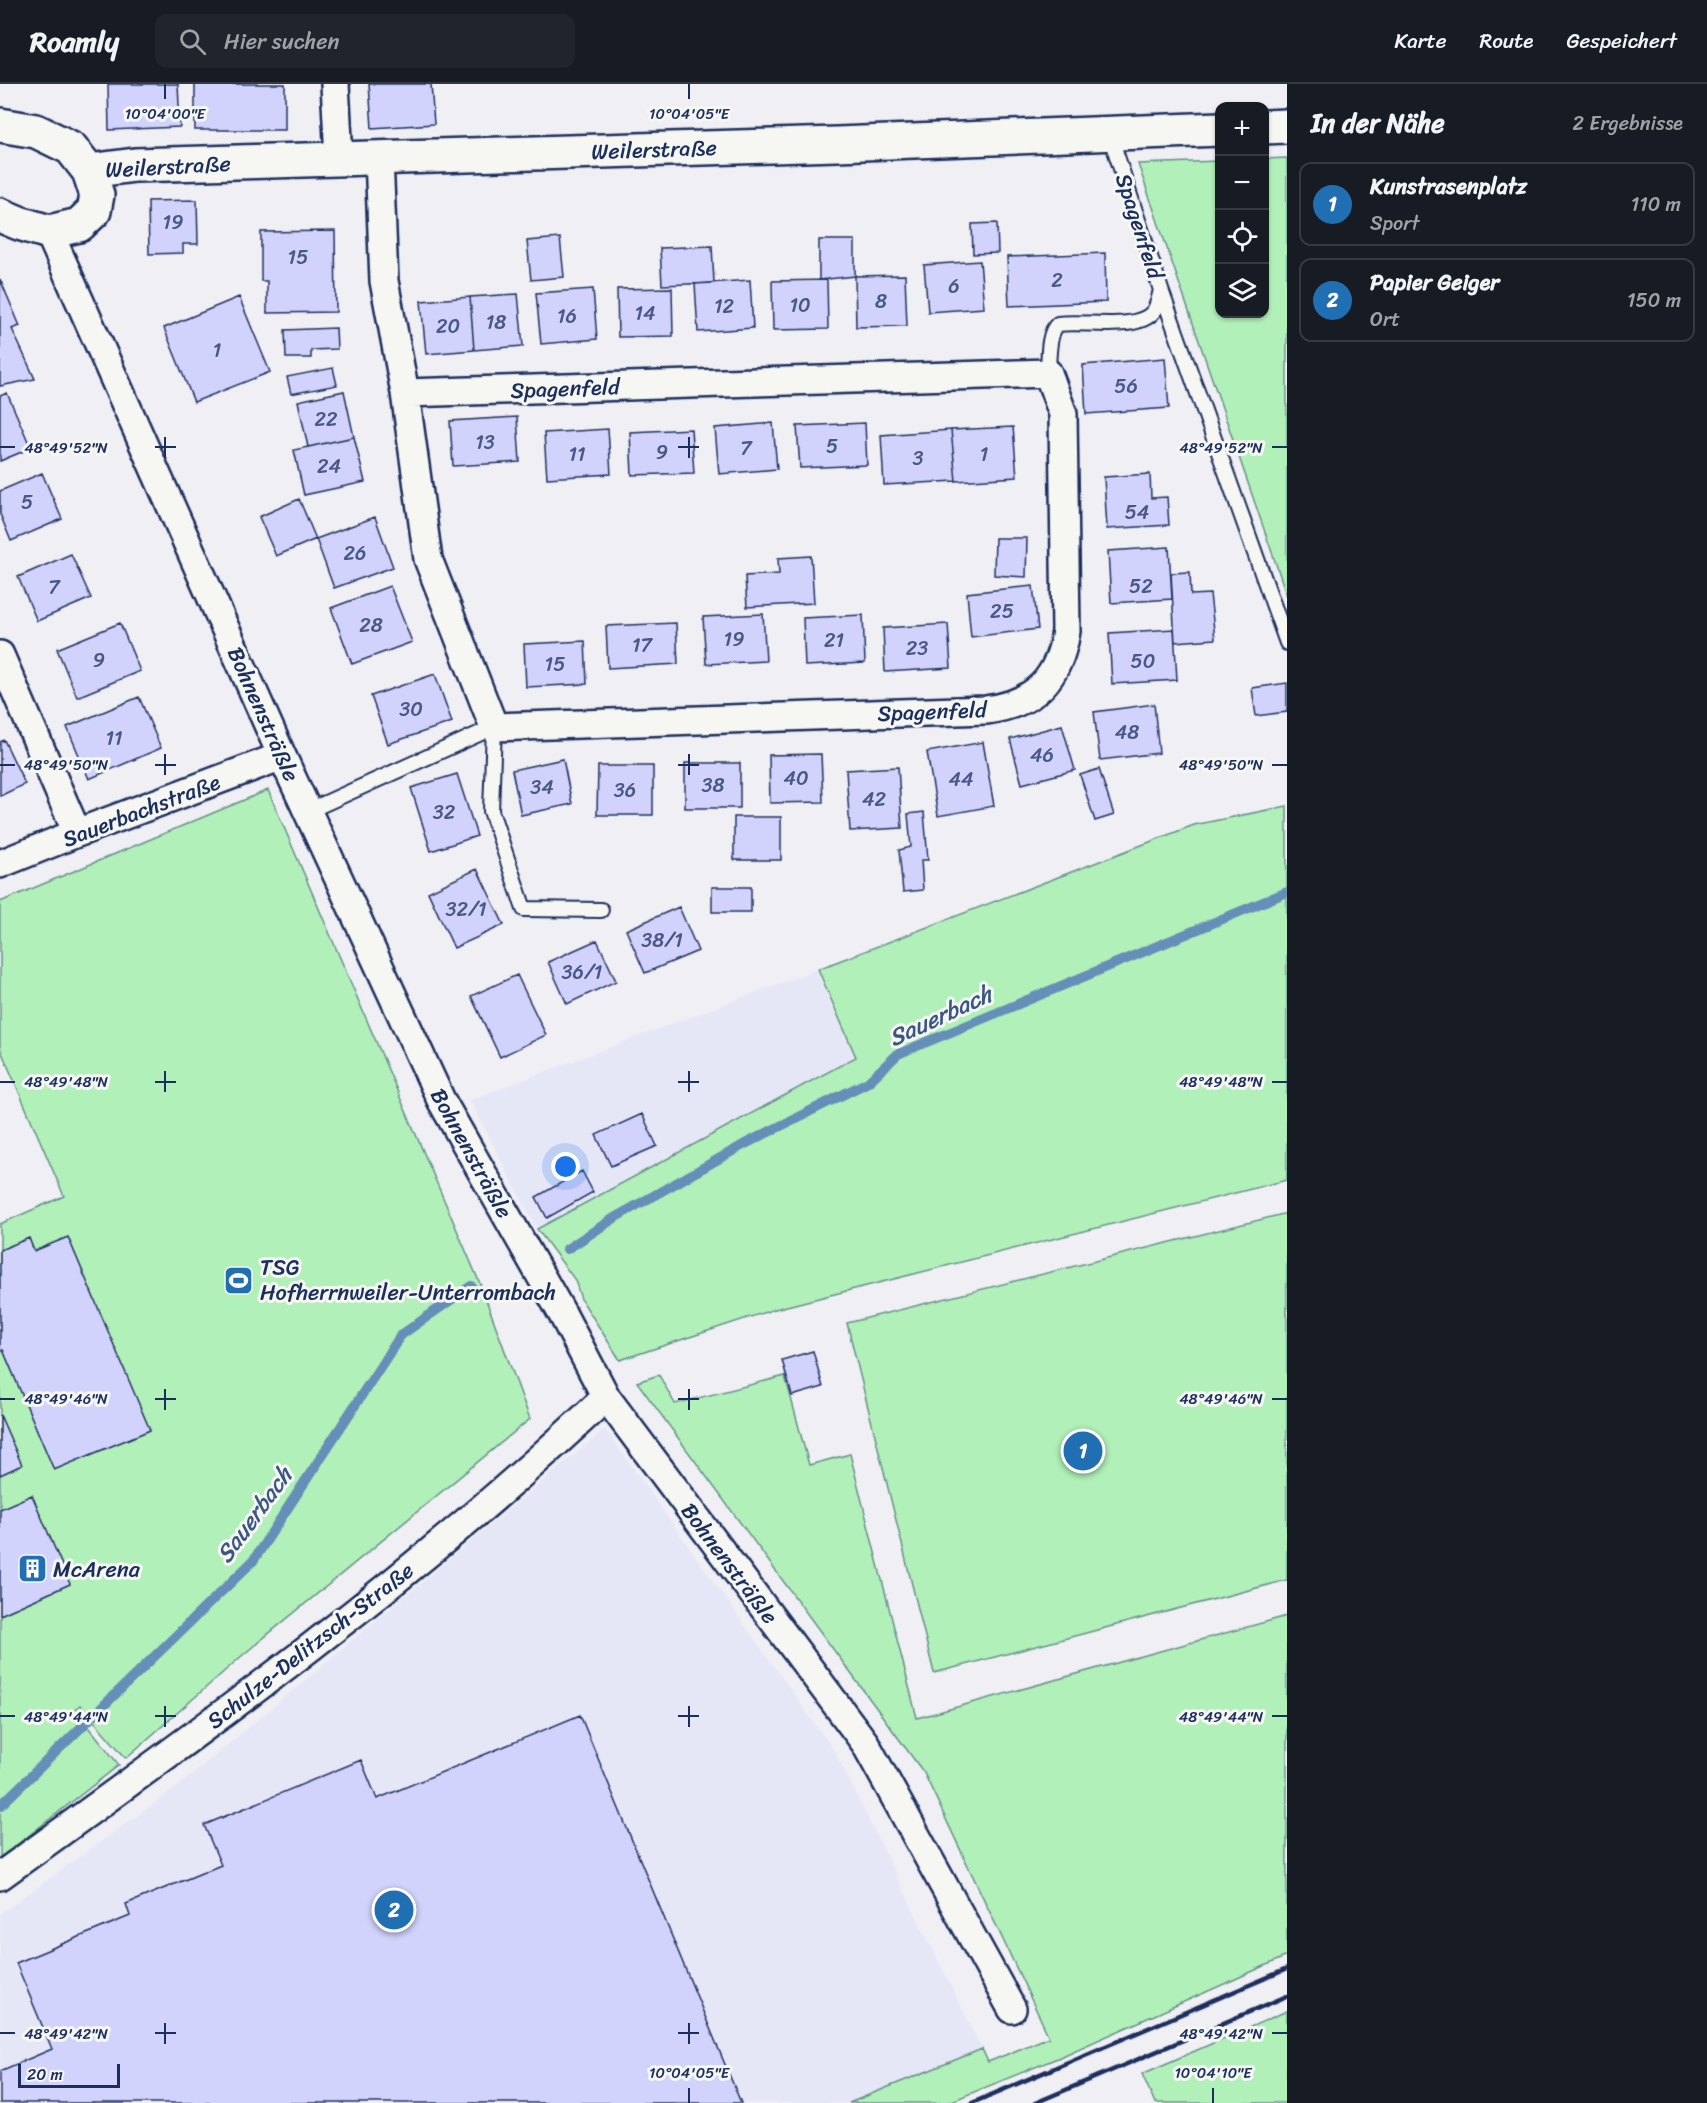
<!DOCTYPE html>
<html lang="de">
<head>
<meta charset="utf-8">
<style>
	body { margin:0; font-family:Sriracha,sans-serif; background:#20242c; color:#f1f3f6 }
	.controls { position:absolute; right:18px; top:18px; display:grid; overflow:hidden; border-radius:12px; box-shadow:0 2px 4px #0004 }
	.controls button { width:54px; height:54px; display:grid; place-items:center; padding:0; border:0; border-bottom:2px solid #363941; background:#171b24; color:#f1f3f6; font:30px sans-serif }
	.scale { position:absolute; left:18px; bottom:15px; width:102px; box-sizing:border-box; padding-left:6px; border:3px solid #1b2f5e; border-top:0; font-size:16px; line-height:21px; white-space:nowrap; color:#1b2f5e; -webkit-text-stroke:4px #f6f6f2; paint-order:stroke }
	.you { position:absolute; left:566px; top:1083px; width:21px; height:21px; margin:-15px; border:4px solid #fff; border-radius:50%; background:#1a73e8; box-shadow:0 0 0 9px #1a73e833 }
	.badge { display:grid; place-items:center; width:39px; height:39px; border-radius:50%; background:#1f6fb2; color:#fff; font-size:20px; font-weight:700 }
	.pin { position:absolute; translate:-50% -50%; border:3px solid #fff; box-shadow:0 2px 6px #0006 }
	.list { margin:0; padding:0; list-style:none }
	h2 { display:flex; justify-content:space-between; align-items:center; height:78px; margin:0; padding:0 24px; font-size:26px }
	h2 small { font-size:20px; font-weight:400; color:#9ea1a6 }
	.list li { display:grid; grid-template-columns:39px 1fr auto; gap:18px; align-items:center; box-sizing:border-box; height:84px; margin:0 12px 12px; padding:0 12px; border:2px solid #363941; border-radius:12px }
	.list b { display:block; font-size:22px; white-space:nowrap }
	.list p { margin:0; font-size:20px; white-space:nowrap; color:#9ea1a6 }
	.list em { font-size:20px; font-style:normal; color:#9ea1a6 }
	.icon { flex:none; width:33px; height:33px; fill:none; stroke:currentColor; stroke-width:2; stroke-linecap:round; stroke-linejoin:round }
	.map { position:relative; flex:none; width:1287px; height:2019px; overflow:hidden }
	header { display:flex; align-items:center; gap:36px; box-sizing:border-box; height:84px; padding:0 30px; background:#171b24; border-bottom:2px solid #363941 }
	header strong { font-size:28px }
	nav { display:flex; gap:33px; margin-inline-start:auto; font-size:21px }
	.search { width:420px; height:54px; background:#20242c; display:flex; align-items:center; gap:15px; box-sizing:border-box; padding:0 21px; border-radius:12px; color:#9ea1a6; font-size:22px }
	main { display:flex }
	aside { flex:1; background:#171b24 }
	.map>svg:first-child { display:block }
</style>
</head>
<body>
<header>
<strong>Roamly</strong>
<div class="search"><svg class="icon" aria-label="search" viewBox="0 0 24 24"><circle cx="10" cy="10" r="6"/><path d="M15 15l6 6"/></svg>Hier suchen</div>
<nav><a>Karte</a><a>Route</a><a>Gespeichert</a></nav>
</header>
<main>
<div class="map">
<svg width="1287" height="2019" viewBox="0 0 1287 2019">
	<rect width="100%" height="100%" fill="#efeff4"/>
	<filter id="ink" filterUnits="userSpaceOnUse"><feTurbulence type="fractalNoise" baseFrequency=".0167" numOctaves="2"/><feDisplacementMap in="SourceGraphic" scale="12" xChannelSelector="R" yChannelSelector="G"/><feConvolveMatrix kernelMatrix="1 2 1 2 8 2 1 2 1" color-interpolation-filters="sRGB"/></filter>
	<g filter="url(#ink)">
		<path fill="#e6e7f6" d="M818 885 856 973 537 1145 470 1016Z
			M605 1345 835 1668 982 1965 849 2019H0V1830L176 1704Z"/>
		<path fill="#b1f0b8" stroke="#66908b" stroke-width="1.5" d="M1287 74V512L1138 80 1219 77 1220 230H1264L1265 75Z
			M268 706 481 1202 530 1335 244 1570 126 1674 80 1621 75 1625 119 1681 0 1774V1140L64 1112 0 964V818Z
			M1287 722V1096L775 1225 620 1276 581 1215 575 1196 537 1145 856 973 818 885 1194 741Z
			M1287 1129V1496L934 1589 847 1239Z
			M659 1291 675 1320 785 1292 809 1381 850 1370 917 1634 1287 1532V1872L1060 1973 947 2019H849L982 1965 988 1978 1049 1953 924 1689 637 1298Z
			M1287 1927V2019H1155L1142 1990Z"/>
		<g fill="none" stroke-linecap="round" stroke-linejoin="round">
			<path stroke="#658eb9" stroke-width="10" d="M567 1165 616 1133 745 1060 868 998 898 970 1287 808
				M0 1722 253 1477 401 1251 471 1202"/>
		</g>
		<path fill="#d2d3fc" stroke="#1b2f5e" stroke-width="1.5" d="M108 0H178L180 43 109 46Z
			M195 0H285V46H195Z
			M369 0H431L434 40 372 44Z
			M197 116 198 160H183V169L149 170 148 117Z
			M997 139 998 169 973 170 972 140Z
			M335 147 336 228 267 229V197H261V148Z
			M560 154 564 193 531 196 527 157Z
			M819 156H855V192L819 196Z
			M712 162 714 199 662 201 660 164Z
			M1105 169 1106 218 1009 222 1007 173Z
			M980 177 984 224 928 228 924 181Z
			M905 191 907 242 856 243 855 192Z
			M0 195 20 242 12 245 35 295 0 302Z
			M750 196 753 244 698 248 695 200Z
			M827 196 828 245 773 246 772 197Z
			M672 204 673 252 618 253 617 205Z
			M593 205 597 255 541 260 536 209Z
			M518 210 523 262 474 266 470 213Z
			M239 213 270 288 194 318 164 244Z
			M470 213 474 266 426 270 421 217Z
			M336 244 337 265 311 266V274H286L285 246Z
			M1165 274 1169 324 1086 330 1083 281Z
			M333 284 337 301 291 310 287 293Z
			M344 307 354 353 308 363 298 317Z
			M7 309 31 364 0 377V312Z
			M517 333 520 378 453 382 450 337Z
			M773 339 777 385 719 390 715 344Z
			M865 339 867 381 800 384 797 342Z
			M1013 343 1017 393 956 397 951 346Z
			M608 345 611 390 547 394 544 349Z
			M691 345 694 389 632 391 630 348Z
			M951 346 956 397 884 401 881 351Z
			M354 353 365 398 304 411 294 366Z
			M42 389 62 435 11 457 0 430V407Z
			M1150 390 1151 414 1167 413 1169 441 1107 445 1104 393Z
			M299 415 316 455 276 472 259 433Z
			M375 433 393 483 334 504 316 455Z
			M995 454H1027L1026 493 994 491Z
			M1169 463 1172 515 1111 519 1108 467Z
			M71 470 91 514 37 537 18 493Z
			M811 472 814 519 747 523 745 492 779 490 778 474Z
			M1190 488 1191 511 1210 510 1215 555 1175 558 1171 489Z
			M390 502 412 558 352 580 331 524Z
			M1033 502 1038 545 971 553 967 509Z
			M763 530 766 577 706 580 703 533Z
			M863 531 865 579 805 582 803 534Z
			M120 539 140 587 77 613 57 565Z
			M676 539 678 580 608 584 606 542Z
			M948 540 951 584 885 588 883 544Z
			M1174 545 1177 596 1112 600 1109 549Z
			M585 557 587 600 526 603 524 560Z
			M435 590 452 638 388 660 371 612Z
			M1287 599V628L1256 632 1252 604Z
			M139 613 161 664 89 695 67 643Z
			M1154 620 1159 669 1100 676 1094 628Z
			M1062 641 1075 686 1022 700 1010 655Z
			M4 656 25 700 0 712V658Z
			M983 658 994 722 938 732 927 668Z
			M821 670 823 718 770 719 769 671Z
			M563 675 572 720 521 731 512 686Z
			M685 679H740V724H685Z
			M598 682H653V731H597Z
			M898 683 902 744 850 747 846 686Z
			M1099 685 1114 731 1095 737 1080 691Z
			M457 690 477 752 431 767 411 704Z
			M924 728 928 776H921L923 806 903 808 899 766 911 763 908 730Z
			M734 733H781V776H734Z
			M477 785 504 841 454 864 428 808Z
			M712 803H751V828H712Z
			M679 823 698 867 645 889 626 846Z
			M597 856 616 897 567 920 548 878Z
			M517 891 546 951 500 973 471 912Z
			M642 1030 657 1062 611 1082 596 1051Z
			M582 1087 593 1108 547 1134 536 1113Z
			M68 1153 150 1346 54 1386 3 1266 0 1268V1166L29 1154 34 1167Z
			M813 1267 823 1303 792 1312 782 1276Z
			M0 1331 22 1381 0 1391Z
			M32 1411 70 1500 0 1531V1425Z
			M580 1631 741 2019H0V1987L52 1965 16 1879 130 1832 126 1820 221 1781 204 1741 361 1676 377 1715Z"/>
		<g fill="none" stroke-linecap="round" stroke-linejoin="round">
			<defs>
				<path id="lane" d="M1161 206 1287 559
					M1048 289C1049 276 1047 249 1058 240 1082 236 1137 248 1153 228 1158 222 1159 213 1161 206L1110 51
					M308 727 494 643 491 727 524 825 601 826"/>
				<path id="street" d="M335 0 339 74
					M379 73 384 197 405 309 428 475 494 643 986 626C1035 620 1059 594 1066 547L1063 330 1048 289 405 309
					M49 148 282 672 441 1016 563 1231 606 1313 865 1659 1012 1925
					M0 571 77 749
					M0 780 77 749 282 672
					M0 1792C209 1642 419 1490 606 1313"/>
				<path id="secondary" d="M0 41 36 47 71 64 89 87 97 111 94 127 79 141 49 148 19 139 0 131
					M1264 43 1287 42
					M89 87 135 81 837 60 1220 45"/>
			</defs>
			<use href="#lane" stroke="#1b2f5e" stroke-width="18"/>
			<use href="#street" stroke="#1b2f5e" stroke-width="32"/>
			<use href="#secondary" stroke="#1b2f5e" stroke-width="38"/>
			<use href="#lane" stroke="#f6f6f2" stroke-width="14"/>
			<use href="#street" stroke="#f6f6f2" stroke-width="27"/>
			<use href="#secondary" stroke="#f6f6f2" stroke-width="33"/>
			<path stroke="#1b2f5e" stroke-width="4.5" d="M972 2019 1287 1885
				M1035 2019 1287 1912"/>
		</g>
	</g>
	<path fill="none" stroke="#1b2f5e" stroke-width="2" d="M165 0V15M689 0V15M165 353V374M689 353V374M0 363H15M155 363H176M678 363H699M1272 363H1287M165 670V691M689 670V691M0 681H15M155 681H176M678 681H699M1272 681H1287M165 987V1008M689 987V1008M0 998H15M155 998H176M678 998H699M1272 998H1287M165 1305V1326M689 1305V1326M0 1315H15M155 1315H176M678 1315H699M1272 1315H1287M165 1622V1643M689 1622V1643M0 1632H15M155 1632H176M678 1632H699M1272 1632H1287M165 1939V1960M689 1939V1960M0 1949H15M155 1949H176M678 1949H699M1272 1949H1287M689 2004V2019M1213 2004V2019"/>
	<defs>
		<symbol id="stadium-square" viewBox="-11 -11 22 22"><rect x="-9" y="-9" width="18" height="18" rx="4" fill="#1f6fb2" stroke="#f6f6f2"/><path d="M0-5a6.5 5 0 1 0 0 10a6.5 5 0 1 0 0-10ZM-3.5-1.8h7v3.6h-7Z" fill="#fff"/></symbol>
		<symbol id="building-square" viewBox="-11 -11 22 22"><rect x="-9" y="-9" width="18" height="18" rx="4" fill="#1f6fb2" stroke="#f6f6f2"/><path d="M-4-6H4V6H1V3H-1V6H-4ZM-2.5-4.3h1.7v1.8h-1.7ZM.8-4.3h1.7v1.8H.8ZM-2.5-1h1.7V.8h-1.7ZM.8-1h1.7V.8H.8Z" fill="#fff"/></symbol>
	</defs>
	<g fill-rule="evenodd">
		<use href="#stadium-square" x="222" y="1180" width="33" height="33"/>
		<use href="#building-square" x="16" y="1468" width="33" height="33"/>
	</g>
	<g text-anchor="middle" stroke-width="6" stroke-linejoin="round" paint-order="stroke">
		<g font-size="20" fill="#495886">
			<text x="173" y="145">19</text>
			<text x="298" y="180">15</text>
			<text x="1057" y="203">2</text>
			<text x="954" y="209">6</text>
			<text x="881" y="224">8</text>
			<text x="800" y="228">10</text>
			<text x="724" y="229">12</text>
			<text x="645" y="236">14</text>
			<text x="567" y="239">16</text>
			<text x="496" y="245">18</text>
			<text x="448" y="249">20</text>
			<text x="217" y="273">1</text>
			<text x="1126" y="309">56</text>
			<text x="326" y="342">22</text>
			<text x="485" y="365">13</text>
			<text x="832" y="369">5</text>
			<text x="746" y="371">7</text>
			<text x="662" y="375">9</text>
			<text x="577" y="377">11</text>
			<text x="984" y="377">1</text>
			<text x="918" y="381">3</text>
			<text x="329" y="389">24</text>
			<text x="27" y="425">5</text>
			<text x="1137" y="435">54</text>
			<text x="355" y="476">26</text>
			<text x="1141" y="509">52</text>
			<text x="54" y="510">7</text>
			<text x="1002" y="534">25</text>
			<text x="371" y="548">28</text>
			<text x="734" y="562">19</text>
			<text x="834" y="563">21</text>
			<text x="642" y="568">17</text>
			<text x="917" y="571">23</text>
			<text x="99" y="583">9</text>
			<text x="1143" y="584">50</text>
			<text x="555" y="587">15</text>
			<text x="411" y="632">30</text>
			<text x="1127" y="655">48</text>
			<text x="114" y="661">11</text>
			<text x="1042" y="678">46</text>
			<text x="796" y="701">40</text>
			<text x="961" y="702">44</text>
			<text x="713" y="708">38</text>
			<text x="542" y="710">34</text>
			<text x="625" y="713">36</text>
			<text x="874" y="722">42</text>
			<text x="444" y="735">32</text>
			<text x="466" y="832">32/1</text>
			<text x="662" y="863">38/1</text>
			<text x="582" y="895">36/1</text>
		</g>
		<g font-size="22" fill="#1b2f5e" stroke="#f6f6f2">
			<text transform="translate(654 65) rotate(-2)" y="8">Weilerstraße</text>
			<text transform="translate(168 82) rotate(-3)" y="8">Weilerstraße</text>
			<text transform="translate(1140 142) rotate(72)" y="8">Spagenfeld</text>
			<text transform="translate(565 304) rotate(-2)" y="8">Spagenfeld</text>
			<text transform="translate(932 627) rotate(-2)" y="8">Spagenfeld</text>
			<text transform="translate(264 630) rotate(66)" y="8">Bohnensträßle</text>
			<text transform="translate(141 726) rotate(-21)" y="8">Sauerbachstraße</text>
			<text transform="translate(472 1069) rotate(61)" y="8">Bohnensträßle</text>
			<text transform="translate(730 1479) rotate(53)" y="8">Bohnensträßle</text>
			<text transform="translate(310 1561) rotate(-38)" y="8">Schulze-Delitzsch-Straße</text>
		</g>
		<g font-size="22" fill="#1b2f5e" stroke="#f6f6f2" text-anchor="start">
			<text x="260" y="1191">TSG<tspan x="260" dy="25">Hofherrnweiler-Unterrombach</tspan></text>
			<text x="53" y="1493">McArena</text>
		</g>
		<g font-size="24" font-style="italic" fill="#3a5684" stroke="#f6f6f2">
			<text transform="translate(940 932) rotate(-25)" y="8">Sauerbach</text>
			<text transform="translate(254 1431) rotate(-54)" y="8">Sauerbach</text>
		</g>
	</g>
	<g font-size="15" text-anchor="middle" fill="#1b2f5e" stroke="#f6f6f2" stroke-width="6" stroke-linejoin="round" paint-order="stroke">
		<text x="165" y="35">10°04'00"E</text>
		<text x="689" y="35">10°04'05"E</text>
		<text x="66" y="369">48°49'52"N</text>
		<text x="1221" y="369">48°49'52"N</text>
		<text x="66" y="686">48°49'50"N</text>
		<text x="1221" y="686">48°49'50"N</text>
		<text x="66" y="1003">48°49'48"N</text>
		<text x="1221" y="1003">48°49'48"N</text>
		<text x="66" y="1320">48°49'46"N</text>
		<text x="1221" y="1320">48°49'46"N</text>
		<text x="66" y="1638">48°49'44"N</text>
		<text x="1221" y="1638">48°49'44"N</text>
		<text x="66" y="1955">48°49'42"N</text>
		<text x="1221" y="1955">48°49'42"N</text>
		<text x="689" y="1994">10°04'05"E</text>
		<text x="1213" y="1994">10°04'10"E</text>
	</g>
</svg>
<div class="controls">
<button>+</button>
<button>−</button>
<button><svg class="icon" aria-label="locate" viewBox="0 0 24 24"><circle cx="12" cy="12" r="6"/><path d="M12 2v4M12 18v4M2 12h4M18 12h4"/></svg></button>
<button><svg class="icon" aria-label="layers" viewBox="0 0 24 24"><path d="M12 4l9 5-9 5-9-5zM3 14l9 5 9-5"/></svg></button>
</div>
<div class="scale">20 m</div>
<div class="you"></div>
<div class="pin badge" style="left:1083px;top:1367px">1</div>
<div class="pin badge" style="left:394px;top:1826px">2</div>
</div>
<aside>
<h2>In der Nähe<small>2 Ergebnisse</small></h2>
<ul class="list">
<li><span class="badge">1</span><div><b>Kunstrasenplatz</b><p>Sport</p></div><em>110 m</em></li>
<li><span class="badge">2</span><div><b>Papier Geiger</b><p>Ort</p></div><em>150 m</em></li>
</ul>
</aside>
</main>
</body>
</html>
